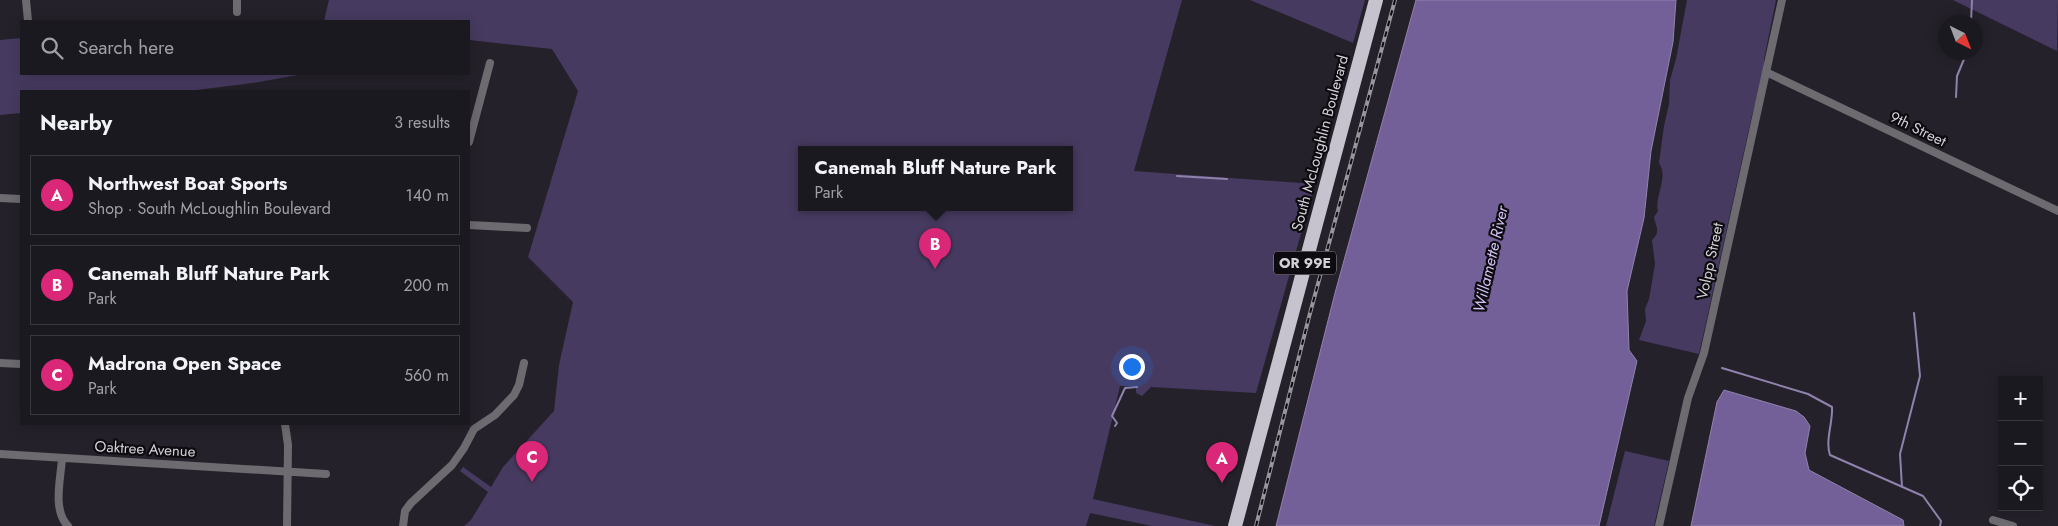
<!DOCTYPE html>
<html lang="en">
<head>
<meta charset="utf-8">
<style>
	body { margin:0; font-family:Jost,sans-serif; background:#28262d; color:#f1f3f6 }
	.controls { position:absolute; right:15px; bottom:15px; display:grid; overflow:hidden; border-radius:0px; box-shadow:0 2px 12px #0003 }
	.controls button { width:45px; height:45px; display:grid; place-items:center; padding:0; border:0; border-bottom:1px solid #39383e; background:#1b1920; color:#f1f3f6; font:25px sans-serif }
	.compass { position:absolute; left:1938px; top:15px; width:45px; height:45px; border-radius:50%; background:#1b1920; box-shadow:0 2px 12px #0003; rotate:138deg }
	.you { position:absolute; left:1131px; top:366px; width:18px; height:18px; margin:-12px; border:4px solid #fff; border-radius:50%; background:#1a73e8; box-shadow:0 0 0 8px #1a73e833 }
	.badge { display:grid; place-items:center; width:32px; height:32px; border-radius:50%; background:#db2777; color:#fff; font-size:16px; font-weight:700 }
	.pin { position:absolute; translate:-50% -41px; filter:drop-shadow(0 1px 2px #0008) }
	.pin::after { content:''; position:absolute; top:26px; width:18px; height:15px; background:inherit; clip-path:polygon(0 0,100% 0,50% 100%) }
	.popup { position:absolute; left:798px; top:146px; width:275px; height:65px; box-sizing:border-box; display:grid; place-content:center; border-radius:0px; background:#1b1920; filter:drop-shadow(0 1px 4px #0005); font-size:16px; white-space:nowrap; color:#a0a0a5 }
	.popup b { font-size:19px; color:#f1f3f6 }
	.popup::after { content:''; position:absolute; left:50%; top:100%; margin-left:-10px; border:10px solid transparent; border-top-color:#1b1920 }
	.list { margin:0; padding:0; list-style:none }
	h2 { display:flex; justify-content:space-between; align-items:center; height:65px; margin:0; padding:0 20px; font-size:21px }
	h2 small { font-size:16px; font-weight:400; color:#a0a0a5 }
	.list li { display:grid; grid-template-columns:32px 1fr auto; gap:15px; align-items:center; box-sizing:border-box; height:80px; margin:0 10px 10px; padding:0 10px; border:1px solid #39383e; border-radius:0px }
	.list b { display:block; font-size:19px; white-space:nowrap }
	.list p { margin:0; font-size:16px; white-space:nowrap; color:#a0a0a5 }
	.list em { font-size:16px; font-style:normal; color:#a0a0a5 }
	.icon { flex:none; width:28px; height:28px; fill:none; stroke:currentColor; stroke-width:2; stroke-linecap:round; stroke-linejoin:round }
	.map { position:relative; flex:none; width:2058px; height:526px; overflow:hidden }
	.search { position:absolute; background:#1b1920; box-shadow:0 2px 12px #0003; left:20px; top:20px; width:450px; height:55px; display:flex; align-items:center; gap:12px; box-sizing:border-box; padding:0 18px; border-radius:0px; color:#a0a0a5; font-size:19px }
	.panel { position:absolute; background:#1b1920; box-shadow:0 2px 12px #0003; left:20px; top:90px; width:450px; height:335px; border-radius:0px }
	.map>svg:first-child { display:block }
</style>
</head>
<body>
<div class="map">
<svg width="2058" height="526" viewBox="0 0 2058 526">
	<rect width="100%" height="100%" fill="#24212a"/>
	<path fill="#473a60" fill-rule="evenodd" d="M329 0H1182L1134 171 1315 184 1256 393 1151 387 1142 396 1136 393V386H1120L1093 499 1215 526H1152L1090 513 1086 526H464L471 520 488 492 460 471 463 467 491 487 503 467 554 411 559 365 573 302 528 257 578 91 552 49 469 40V21H319H324ZM801 150H1069V208H801Z
		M1250 0H1365L1353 43Z
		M1687 0H1776L1764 59V76L1752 115 1699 354 1639 340 1646 321 1645 309 1649 299 1655 264 1652 240C1661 232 1656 227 1654 217L1658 211C1654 198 1669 177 1659 163L1664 126 1669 104 1670 80 1676 59Z
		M1953 0H2058L2057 51Z
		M21 38V74H303L259 82 189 91H21V113L0 115V40Z
		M1625 451 1669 461 1654 526H1606Z"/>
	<path fill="#746099" stroke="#9082ac" d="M1416 0H1676L1673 42 1651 151 1644 218 1627 291 1629 350 1637 361 1599 526H1276L1335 293Z
		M1724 390 1796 411 1804 417 1810 426 1805 453 1809 470 1903 520 1904 526H1691L1717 402Z"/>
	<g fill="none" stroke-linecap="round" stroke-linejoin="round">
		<path stroke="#9082ac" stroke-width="2" d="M1971 22 1972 0
			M1956 97 1957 76 1967 52
			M1177 176 1227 179
			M1722 368 1808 394 1832 407C1833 423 1825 440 1830 455L1923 496 1941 521 1940 526
			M1115 426 1117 423 1112 416 1125 388 1137 387
			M1902 487 1900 454 1920 376 1914 313"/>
		<path stroke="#6d6b70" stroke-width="8" d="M26 0 28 21
			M237 0V12
			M1766 72 2058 211
			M469 142 490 63
			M0 198 21 199
			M469 225 527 228
			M0 363 21 364
			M285 424 288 445 287 526
			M0 454 326 474
			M62 458C61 478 52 510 68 526
			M1993 520 2013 526
			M403 526 405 511 411 503 452 465 464 448 474 429 495 415 514 395 519 385 524 363
			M1659 526 1688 398 1704 353 1782 0"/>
		<path stroke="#c6c3ce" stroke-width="14" d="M1235 526 1376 0"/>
		<defs>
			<path id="rail" d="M1256 526 1309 317 1395 0"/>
		</defs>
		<use href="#rail" stroke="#98969d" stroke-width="4"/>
		<use href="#rail" stroke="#0d0b0f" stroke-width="2" stroke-dasharray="5.5" stroke-linecap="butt"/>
	</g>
	<g text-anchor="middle" stroke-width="4.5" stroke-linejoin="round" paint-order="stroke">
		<rect fill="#0d0b0f" stroke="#98969c" stroke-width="1" x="1274" y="251.5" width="62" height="23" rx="4"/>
		<g font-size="14" font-weight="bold" fill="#d3d1d8">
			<text x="1305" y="268">OR 99E</text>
		</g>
		<g font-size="15" fill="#d3d1d8" stroke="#0d0b0f">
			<text transform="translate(1918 129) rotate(26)" y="5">9th Street</text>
			<text transform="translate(1320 143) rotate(-75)" y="5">South McLoughlin Boulevard</text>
			<text transform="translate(1710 261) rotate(-78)" y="5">Volpp Street</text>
			<text transform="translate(145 449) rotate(3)" y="5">Oaktree Avenue</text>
		</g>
		<g font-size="16" font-style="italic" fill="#d0c0f3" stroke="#0d0b0f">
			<text transform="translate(1490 259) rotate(-77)" y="6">Willamette River</text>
		</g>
	</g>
</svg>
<div class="controls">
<button>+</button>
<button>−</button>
<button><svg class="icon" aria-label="locate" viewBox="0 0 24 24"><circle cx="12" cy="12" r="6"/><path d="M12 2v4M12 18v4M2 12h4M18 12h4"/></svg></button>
</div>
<svg class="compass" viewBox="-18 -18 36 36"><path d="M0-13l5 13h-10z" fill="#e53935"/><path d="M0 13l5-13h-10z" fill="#a0a0a5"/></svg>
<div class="you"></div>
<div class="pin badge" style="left:1222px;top:483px">A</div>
<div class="pin badge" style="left:935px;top:269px">B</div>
<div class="popup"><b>Canemah Bluff Nature Park</b>Park</div>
<div class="pin badge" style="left:532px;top:482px">C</div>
<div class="search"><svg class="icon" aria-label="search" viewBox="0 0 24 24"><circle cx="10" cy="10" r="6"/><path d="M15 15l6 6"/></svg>Search here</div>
<section class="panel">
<h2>Nearby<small>3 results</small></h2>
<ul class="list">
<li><span class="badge">A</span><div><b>Northwest Boat Sports</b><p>Shop · South McLoughlin Boulevard</p></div><em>140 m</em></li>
<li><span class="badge">B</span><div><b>Canemah Bluff Nature Park</b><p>Park</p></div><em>200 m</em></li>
<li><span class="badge">C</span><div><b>Madrona Open Space</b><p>Park</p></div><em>560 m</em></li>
</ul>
</section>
</div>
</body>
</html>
